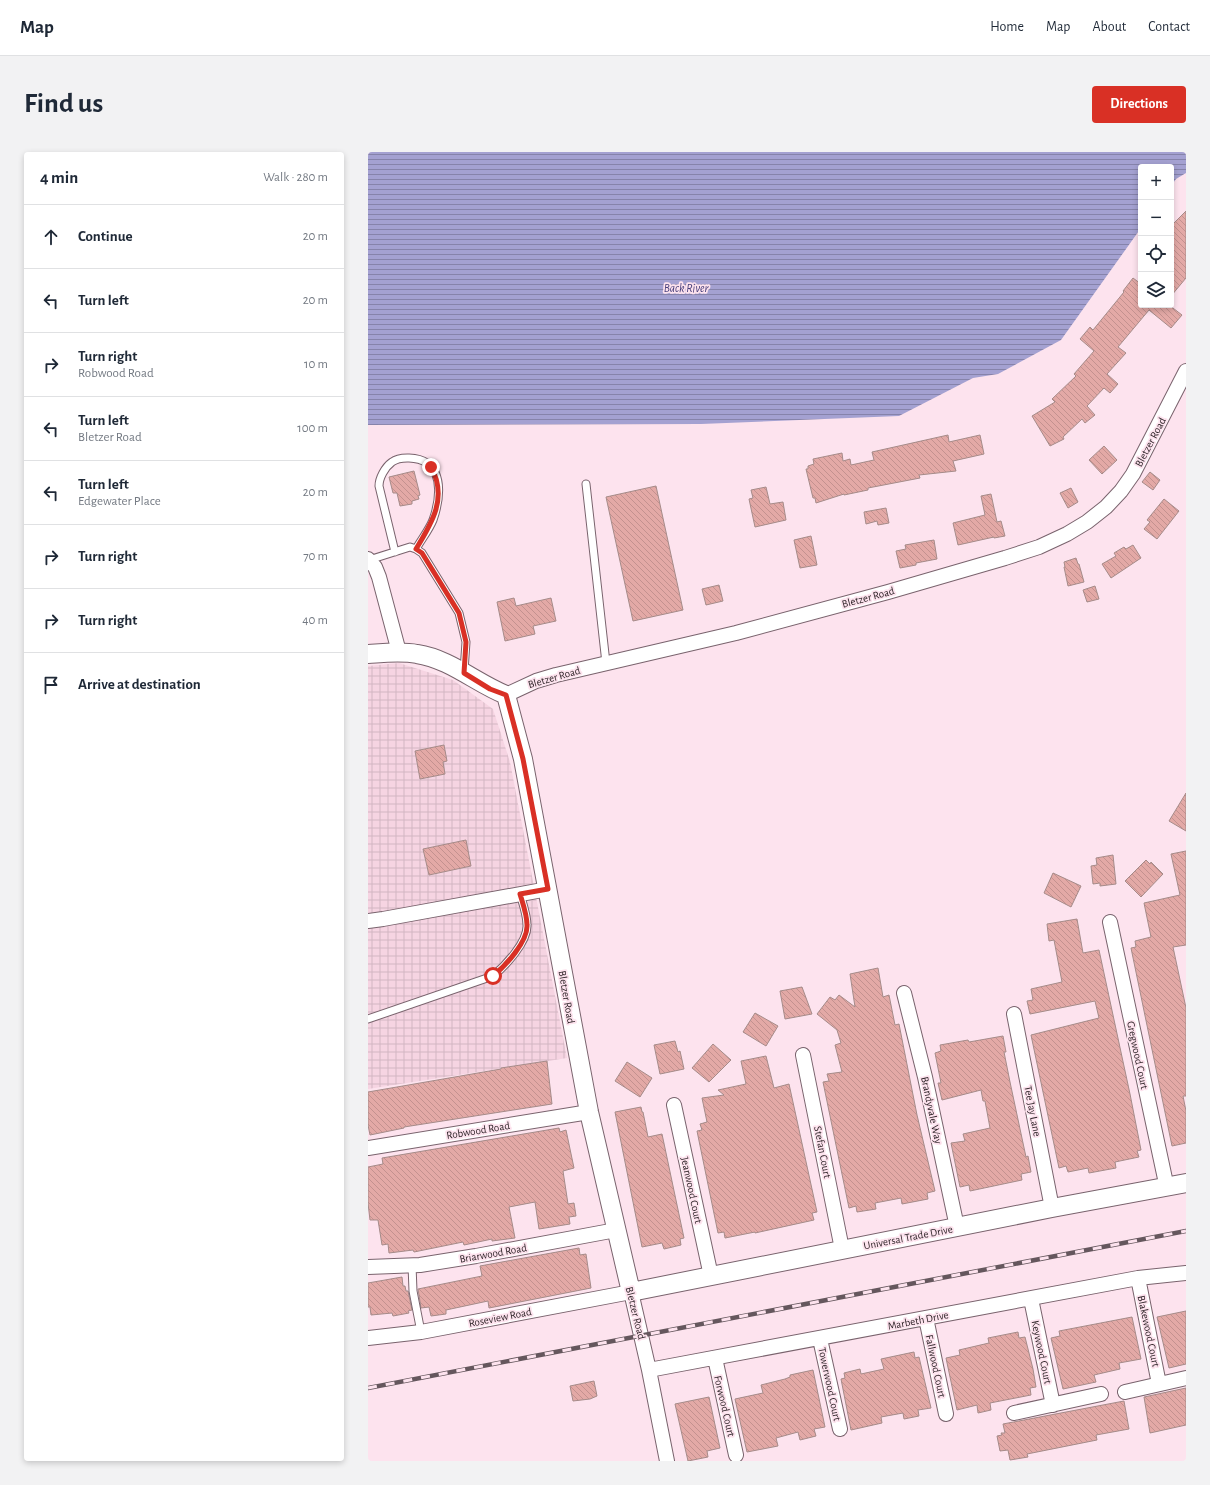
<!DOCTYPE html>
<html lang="en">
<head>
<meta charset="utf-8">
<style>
	body { margin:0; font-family:"Alegreya Sans",sans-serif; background:#f2f2f3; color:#1f2937 }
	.controls { position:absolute; right:12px; top:12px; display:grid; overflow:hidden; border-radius:4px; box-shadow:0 2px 6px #0003 }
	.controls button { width:36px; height:36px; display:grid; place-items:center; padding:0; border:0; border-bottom:1px solid #e0e1e3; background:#fff; color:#1f2937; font:20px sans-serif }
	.stop { position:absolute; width:12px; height:12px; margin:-9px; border:3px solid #d93025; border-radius:50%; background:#fff }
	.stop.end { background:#d93025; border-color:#fff; box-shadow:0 1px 4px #0008 }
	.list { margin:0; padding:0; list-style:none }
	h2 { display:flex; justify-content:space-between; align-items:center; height:52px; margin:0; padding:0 16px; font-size:17px }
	h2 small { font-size:13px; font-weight:400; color:#747a83 }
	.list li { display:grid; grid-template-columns:26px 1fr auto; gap:12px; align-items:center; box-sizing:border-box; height:64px; padding:0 16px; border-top:1px solid #e0e1e3 }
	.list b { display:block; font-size:15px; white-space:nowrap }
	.list p { margin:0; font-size:13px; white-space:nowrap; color:#747a83 }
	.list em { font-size:13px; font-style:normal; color:#747a83 }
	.icon { flex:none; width:22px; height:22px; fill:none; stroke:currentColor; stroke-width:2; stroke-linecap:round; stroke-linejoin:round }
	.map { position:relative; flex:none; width:818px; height:1309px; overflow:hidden; border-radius:4px }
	header { display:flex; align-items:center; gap:24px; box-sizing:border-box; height:56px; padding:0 20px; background:#fff; border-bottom:1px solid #e0e1e3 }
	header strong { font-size:19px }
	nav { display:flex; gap:22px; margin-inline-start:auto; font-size:14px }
	.intro { display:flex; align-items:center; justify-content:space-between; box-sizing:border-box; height:96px; padding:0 24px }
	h1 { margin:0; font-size:28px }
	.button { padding:10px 18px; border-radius:4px; background:#d93025; color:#fff; font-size:14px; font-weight:700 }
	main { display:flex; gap:24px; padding:0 24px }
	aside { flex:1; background:#fff; border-radius:4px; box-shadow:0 2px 6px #0003 }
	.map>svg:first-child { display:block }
</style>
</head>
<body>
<header>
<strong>Map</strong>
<nav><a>Home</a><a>Map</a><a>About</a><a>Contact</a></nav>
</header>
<div class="intro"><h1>Find us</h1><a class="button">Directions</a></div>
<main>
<aside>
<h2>4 min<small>Walk · 280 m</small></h2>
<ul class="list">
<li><svg class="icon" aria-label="ahead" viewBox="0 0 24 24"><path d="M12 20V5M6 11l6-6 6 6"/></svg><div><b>Continue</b></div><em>20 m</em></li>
<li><svg class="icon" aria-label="left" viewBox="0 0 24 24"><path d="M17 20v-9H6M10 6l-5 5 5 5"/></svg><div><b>Turn left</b></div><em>20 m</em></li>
<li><svg class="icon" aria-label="right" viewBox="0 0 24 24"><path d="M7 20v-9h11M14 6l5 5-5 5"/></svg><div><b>Turn right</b><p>Robwood Road</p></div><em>10 m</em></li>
<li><svg class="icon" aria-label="left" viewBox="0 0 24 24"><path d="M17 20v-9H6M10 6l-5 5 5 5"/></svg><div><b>Turn left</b><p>Bletzer Road</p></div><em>100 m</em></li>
<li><svg class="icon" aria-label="left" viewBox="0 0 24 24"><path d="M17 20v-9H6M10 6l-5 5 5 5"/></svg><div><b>Turn left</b><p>Edgewater Place</p></div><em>20 m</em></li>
<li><svg class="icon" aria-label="right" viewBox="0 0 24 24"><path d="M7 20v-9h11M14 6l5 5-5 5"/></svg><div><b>Turn right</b></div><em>70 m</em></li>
<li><svg class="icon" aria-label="right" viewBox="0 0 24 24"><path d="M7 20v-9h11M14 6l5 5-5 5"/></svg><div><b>Turn right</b></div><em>40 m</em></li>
<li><svg class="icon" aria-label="arrive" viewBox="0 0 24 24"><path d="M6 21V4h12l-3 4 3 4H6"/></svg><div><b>Arrive at destination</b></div></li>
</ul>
</aside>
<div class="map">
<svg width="818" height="1309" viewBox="0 0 818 1309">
	<defs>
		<pattern id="industrial-grid" width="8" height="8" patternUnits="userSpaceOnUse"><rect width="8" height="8" fill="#f6d4e2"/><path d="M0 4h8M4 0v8" fill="none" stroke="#d3b6c2"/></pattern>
		<pattern id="water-rules" width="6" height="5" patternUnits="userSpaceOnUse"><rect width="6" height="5" fill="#a4a1d1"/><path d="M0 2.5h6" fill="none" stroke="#8683aa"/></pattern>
		<pattern id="building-back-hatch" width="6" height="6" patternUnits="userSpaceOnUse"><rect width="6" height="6" fill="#e3a9a6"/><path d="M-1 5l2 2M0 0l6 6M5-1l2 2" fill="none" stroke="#c3918f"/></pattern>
	</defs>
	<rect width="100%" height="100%" fill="#fde3ee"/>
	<path fill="url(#industrial-grid)" d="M31 511 85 528 125 557 142 610 199 906 0 937V514Z"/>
	<path fill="url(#water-rules)" d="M0 0H818V21L808 27 803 34V15H773V76L693 188 630 222 605 226 531 264 333 272 0 273Z"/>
	<path fill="url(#building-back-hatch)" stroke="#a58b89" d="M818 59V126L803 144V74Z
		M765 126 773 132V153H801L814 163 803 176 781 158 750 195 758 201 739 222 750 232 742 241 736 236 719 254 727 263 717 271 714 267 695 285 696 287 682 294 664 264 687 250 684 247 708 224 706 222 726 199 712 187 722 175 725 178 756 140 755 139Z
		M580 283 581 290 612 283 616 302 585 309 588 319 551 323 552 326 500 336V338L476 343V342L448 351 447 346H445L438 317H440V314L446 312 445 307 474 301 475 309 482 307 483 313 506 308 504 300Z
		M736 294 749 308 734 322 721 308Z
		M46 319 52 343 50 344 51 347 44 349V352L32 354 29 341H25L21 325Z
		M782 320 792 328 785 338 774 330Z
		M288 334 315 458 265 469 238 345Z
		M398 335 402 352 415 350 418 368 387 375 381 347 385 346 383 338Z
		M703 336 710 350 700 356 692 341Z
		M623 342 629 370 633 369 637 384 626 386V385L590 393 585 371 617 363 613 344Z
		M796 347 811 359 789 387 776 377 782 370 779 368Z
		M518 356 521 371 510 373 509 369 498 372 496 360Z
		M443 384 449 413 432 416 426 388Z
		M566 388 569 407 548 411V413L532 416 528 399 538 397 537 393Z
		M765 393 773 406 743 426 734 412 748 404 746 401 756 395 758 397Z
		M708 406 710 412H711L716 430 700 434 696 415H697L696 410Z
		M351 433 355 449 338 453 334 437Z
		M727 434 731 447 719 450 715 438Z
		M146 446 148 454 183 446 188 469 165 474 167 482 137 489 129 450Z
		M76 593 79 609 75 610 77 622 52 627 47 599Z
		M818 641V679L801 669Z
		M98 688 103 714 61 723 55 697Z
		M818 699V793L805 795 818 856V944H815L818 959V991L804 994 763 796 768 795 767 789 783 785 776 751 812 743 803 702Z
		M745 703 748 732 732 734V731L725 732 723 714 729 713 728 706Z
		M778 708 782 712 783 710 795 722 773 745 757 729Z
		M685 721 713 734 703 755 676 741Z
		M709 767 715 801 731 798 762 942 773 998 769 999 771 1005 747 1010 748 1016 721 1021 720 1016 700 1020 698 1014 691 1016 663 883 731 866 727 849 662 862 659 849 665 848 663 837 694 830 686 788 681 789 679 772Z
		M510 816 515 845 521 843 527 873 531 872 549 963 567 1039 559 1041 560 1047 534 1052 533 1046 507 1051 508 1057 489 1060 488 1054 481 1056 455 930 461 929 459 922 474 920 467 893 473 891 469 878 449 862 462 845 467 848 471 843 487 855 482 822Z
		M434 835 444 862 417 867 412 839Z
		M387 861 410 874 398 894 375 880Z
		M635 884 638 900H636L642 930 658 1005 660 1004 663 1020 653 1022 654 1028 602 1039 601 1033 592 1035 583 991 597 989 595 982 622 976 617 949H615L613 938 574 948 570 931H573L567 901 573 899 572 893 600 888 601 890Z
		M307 889 310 900 312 899 316 917 292 922 286 893Z
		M345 892 363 908 341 930 324 916Z
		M398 904 406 936 421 932 449 1060 444 1061 446 1068 387 1081V1080L357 1086 356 1080 350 1081 329 979 334 978 332 972 339 970 334 946 356 943 350 938 378 932 373 909Z
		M179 909 184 952 36 975V976L2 983 0 973V940L133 917V916Z
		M259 910 284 926 272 945 247 929Z
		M273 955 274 960H275L280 985 294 982 316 1086 312 1087 313 1093 296 1097 294 1091 274 1095 247 960Z
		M191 976 192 980 198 978 206 1016 195 1019 200 1052 206 1051 208 1064 201 1065 202 1072 171 1077 167 1050 141 1055 147 1086 124 1089V1087L96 1093 95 1090 46 1100 45 1098 21 1101 20 1092 14 1093 10 1068H2L0 1051V1015L15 1012 14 1006Z
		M211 1096 212 1103 218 1102 223 1136 121 1156 120 1149 78 1158V1162L63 1164 61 1155 53 1156 50 1137 114 1124 112 1114Z
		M34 1125 35 1134H37L38 1139H40L44 1158 40 1159 41 1161 25 1164 24 1161 3 1163 2 1155H0V1131Z
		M818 1159V1212L801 1216 789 1165Z
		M764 1165 773 1207 751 1211 752 1217 726 1223 728 1230 695 1237 683 1186 692 1184 691 1179Z
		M650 1180 651 1186 657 1185 665 1217 668 1235 662 1236 663 1243 622 1251 623 1258 610 1261 609 1253 589 1258 578 1206 592 1203 591 1198 621 1191 620 1186Z
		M546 1200 547 1206 551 1205 563 1256 550 1258 551 1264 536 1267 535 1261 513 1265 514 1271 483 1278 473 1227 477 1226 476 1221 492 1217 493 1222 516 1217 513 1207Z
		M445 1218 457 1275 446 1277 448 1284 432 1288 430 1280 408 1286 410 1294 379 1300 367 1247 395 1241 393 1233 417 1227 422 1225V1223Z
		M226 1229 229 1244 222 1247 205 1249 202 1234Z
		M818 1236V1273L782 1281 776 1245Z
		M341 1245 352 1296 339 1299 340 1305 320 1309 307 1252Z
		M756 1249 761 1277 728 1283 729 1288 659 1302 660 1305 642 1308 640 1298 632 1299 629 1284 634 1283 633 1281H637L635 1272Z"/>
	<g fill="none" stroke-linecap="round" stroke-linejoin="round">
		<defs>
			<path id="service" d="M218 332 238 511
				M27 400 11 334C11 326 17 315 24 310 32 304 50 305 59 311 76 323 71 351 65 368 61 378 53 388 48 397
				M1 408 42 395 48 397 54 401 91 461 98 490 96 519
				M0 867 125 824C137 814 160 790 159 773 159 763 155 752 152 742
				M44 1113 45 1139 53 1180"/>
			<path id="minor" d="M0 407 7 415 11 425 31 500
				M138 543 168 529 188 523 368 481 520 440 637 406 671 395 699 382 719 370 738 355 753 339 765 322 818 219
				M0 769 15 767 180 737
				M742 770 799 1036
				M536 841 557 925 589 1075
				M646 862 684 1056
				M435 903 474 1097
				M306 953 343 1124
				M0 996 221 960
				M0 1115 52 1113 108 1104 248 1078
				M770 1126 791 1232
				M663 1147 685 1253
				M558 1166 578 1262
				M0 1186 53 1180 263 1140 281 1218 299 1309
				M452 1187 472 1277
				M347 1206 368 1303
				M281 1218 770 1126 818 1121
				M757 1240 818 1226
				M646 1261 733 1242"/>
			<path id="tertiary" d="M0 502C16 501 33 499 49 502 82 507 108 531 138 543L155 607 221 960 263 1140 684 1056 818 1031"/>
		</defs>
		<use href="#service" stroke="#79636d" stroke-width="9"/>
		<use href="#minor" stroke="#79636d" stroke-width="16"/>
		<use href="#tertiary" stroke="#79636d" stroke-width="20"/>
		<use href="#service" stroke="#fff" stroke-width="7"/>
		<use href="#minor" stroke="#fff" stroke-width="14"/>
		<use href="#tertiary" stroke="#fff" stroke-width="18"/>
		<defs>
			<path id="rail" d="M0 1236 818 1079"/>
		</defs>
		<use href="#rail" stroke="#65575d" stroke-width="4.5"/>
		<use href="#rail" stroke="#fde3ee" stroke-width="3" stroke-dasharray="9" stroke-linecap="butt"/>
	</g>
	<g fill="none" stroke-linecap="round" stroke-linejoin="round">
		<path stroke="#d93025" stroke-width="5" d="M63 315C80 345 64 371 48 397L54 401 91 461 98 490 96 521 122 537 138 543 155 607 180 737 152 742C155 752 159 763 159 773 160 790 137 814 125 824"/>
	</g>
	<g text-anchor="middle" stroke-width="3.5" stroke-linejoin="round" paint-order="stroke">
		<g font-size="11" fill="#2f2529" stroke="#fde3ee">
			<text transform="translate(782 290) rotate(-62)" y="4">Bletzer Road</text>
			<text transform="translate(500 445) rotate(-15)" y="4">Bletzer Road</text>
			<text transform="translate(186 525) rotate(-16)" y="4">Bletzer Road</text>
			<text transform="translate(199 845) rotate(80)" y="4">Bletzer Road</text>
			<text transform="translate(770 903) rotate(78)" y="4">Gregwood Court</text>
			<text transform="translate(564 958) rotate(78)" y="4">Brandyvale Way</text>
			<text transform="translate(665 959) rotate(79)" y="4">Tee Jay Lane</text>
			<text transform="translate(110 978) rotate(-9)" y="4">Robwood Road</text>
			<text transform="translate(455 1000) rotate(79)" y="4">Stefan Court</text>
			<text transform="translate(324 1038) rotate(78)" y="4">Jeanwood Court</text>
			<text transform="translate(540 1085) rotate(-11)" y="4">Universal Trade Drive</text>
			<text transform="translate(125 1101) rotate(-10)" y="4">Briarwood Road</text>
			<text transform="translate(268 1161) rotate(76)" y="4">Bletzer Road</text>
			<text transform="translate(132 1165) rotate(-11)" y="4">Roseview Road</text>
			<text transform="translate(550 1168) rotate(-11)" y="4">Marbeth Drive</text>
			<text transform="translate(781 1179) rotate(78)" y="4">Blakewood Court</text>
			<text transform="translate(674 1200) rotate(78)" y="4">Keywood Court</text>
			<text transform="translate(568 1214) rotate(78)" y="4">Fallwood Court</text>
			<text transform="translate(462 1232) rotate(78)" y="4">Towerwood Court</text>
			<text transform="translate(357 1254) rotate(77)" y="4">Forwood Court</text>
		</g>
		<g font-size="12" font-style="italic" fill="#473f7b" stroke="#fde3ee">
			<text x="318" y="140">Back River</text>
		</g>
	</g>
</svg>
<div class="controls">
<button>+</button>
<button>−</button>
<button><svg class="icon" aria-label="locate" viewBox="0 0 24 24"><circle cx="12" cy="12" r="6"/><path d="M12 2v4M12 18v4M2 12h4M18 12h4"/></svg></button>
<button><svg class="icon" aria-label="layers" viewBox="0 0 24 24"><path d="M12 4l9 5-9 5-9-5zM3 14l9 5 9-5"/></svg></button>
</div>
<div class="stop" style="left:125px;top:824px"></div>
<div class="stop end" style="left:63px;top:315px"></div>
</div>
</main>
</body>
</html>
